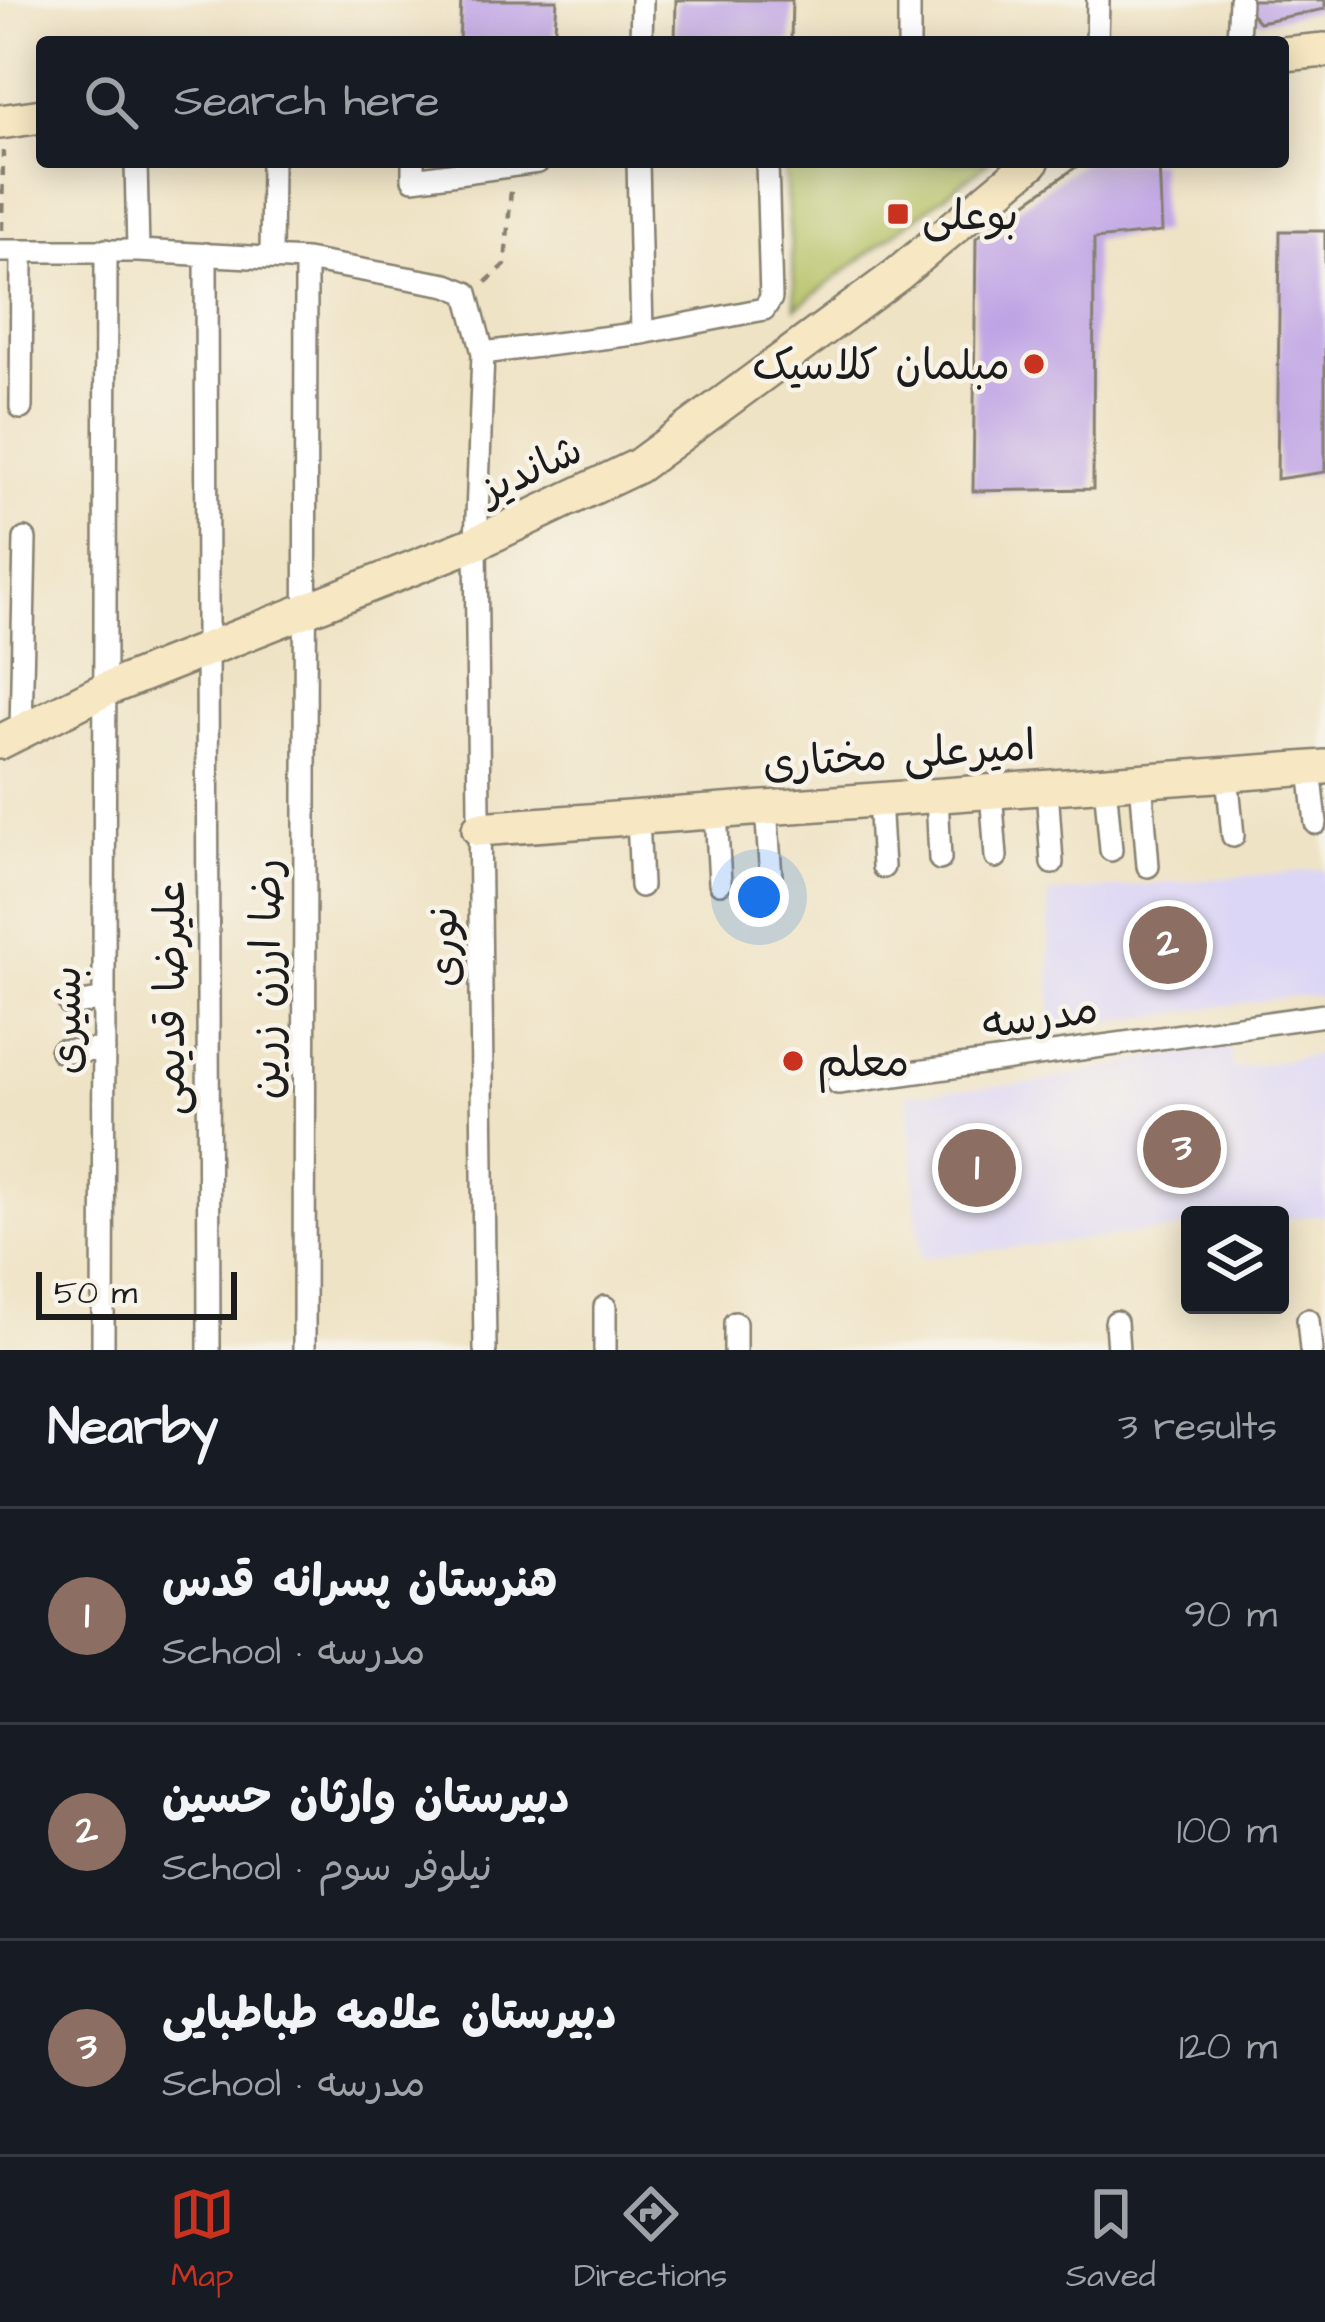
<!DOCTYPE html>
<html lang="en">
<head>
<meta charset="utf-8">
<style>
	body { margin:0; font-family:"Architects Daughter","Playpen Sans Arabic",sans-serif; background:#242831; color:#f1f3f6 }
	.controls { position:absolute; right:36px; bottom:36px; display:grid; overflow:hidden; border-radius:12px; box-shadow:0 6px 30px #0003 }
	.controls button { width:108px; height:108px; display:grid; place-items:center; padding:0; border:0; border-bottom:3px solid #363941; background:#171b24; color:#f1f3f6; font:60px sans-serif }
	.scale { position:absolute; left:36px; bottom:30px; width:201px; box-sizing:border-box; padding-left:12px; border:6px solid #1c1c1c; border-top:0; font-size:33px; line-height:42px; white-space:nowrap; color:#1c1c1c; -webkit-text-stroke:9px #f7f3e8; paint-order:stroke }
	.you { position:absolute; left:759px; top:897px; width:42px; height:42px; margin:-30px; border:9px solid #fff; border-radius:50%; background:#1a73e8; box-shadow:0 0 0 18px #1a73e833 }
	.badge { display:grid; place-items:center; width:78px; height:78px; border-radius:50%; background:#c8321e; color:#fff; font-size:39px; font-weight:700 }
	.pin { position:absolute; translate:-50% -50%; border:6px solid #fff; box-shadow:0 3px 12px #0006 }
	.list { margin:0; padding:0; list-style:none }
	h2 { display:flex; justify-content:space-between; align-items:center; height:156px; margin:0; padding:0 48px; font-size:51px }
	h2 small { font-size:39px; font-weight:400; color:#9ea1a6 }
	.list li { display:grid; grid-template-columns:78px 1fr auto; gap:36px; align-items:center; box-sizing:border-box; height:216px; padding:0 48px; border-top:3px solid #363941 }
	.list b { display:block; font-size:45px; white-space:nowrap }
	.list p { margin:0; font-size:39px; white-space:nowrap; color:#9ea1a6 }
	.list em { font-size:39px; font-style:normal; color:#9ea1a6 }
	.icon { flex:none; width:66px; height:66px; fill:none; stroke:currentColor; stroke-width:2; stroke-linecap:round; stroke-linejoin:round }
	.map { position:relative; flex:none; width:1325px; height:1350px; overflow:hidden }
	.search { position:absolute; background:#171b24; box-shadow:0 6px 30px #0003; left:36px; right:36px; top:36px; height:132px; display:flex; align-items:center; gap:30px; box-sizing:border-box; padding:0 42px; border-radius:12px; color:#9ea1a6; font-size:45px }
	.sheet { height:804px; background:#171b24 }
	nav { display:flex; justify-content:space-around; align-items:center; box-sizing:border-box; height:168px; border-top:3px solid #363941; background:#171b24; font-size:33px; color:#9ea1a6 }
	nav a { display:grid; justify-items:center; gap:6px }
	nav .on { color:#c8321e }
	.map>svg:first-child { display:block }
</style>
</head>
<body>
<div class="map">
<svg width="1325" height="1350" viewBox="0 0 1325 1350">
	<rect width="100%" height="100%" fill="#f7f3e8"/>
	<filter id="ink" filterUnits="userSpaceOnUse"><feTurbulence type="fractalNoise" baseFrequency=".00833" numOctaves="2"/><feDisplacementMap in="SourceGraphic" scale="24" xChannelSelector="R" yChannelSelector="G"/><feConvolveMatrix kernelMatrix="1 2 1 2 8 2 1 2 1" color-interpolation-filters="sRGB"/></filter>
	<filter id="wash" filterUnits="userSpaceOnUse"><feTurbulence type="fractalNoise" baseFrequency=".004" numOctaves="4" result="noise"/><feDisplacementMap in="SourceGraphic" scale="48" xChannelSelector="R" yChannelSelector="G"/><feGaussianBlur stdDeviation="2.7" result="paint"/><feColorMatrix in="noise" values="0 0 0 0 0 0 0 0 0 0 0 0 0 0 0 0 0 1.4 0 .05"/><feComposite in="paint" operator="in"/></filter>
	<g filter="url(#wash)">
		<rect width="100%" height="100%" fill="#efe3c5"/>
		<path fill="#dcd6f6" d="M1325 869V996H1293L1052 1031 1048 894Z
			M1228 1041 1233 1069 1325 1053V1215L1280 1219V1215H1190V1228L921 1258 908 1094 1035 1083Z"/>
		<path fill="#b4c163" stroke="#686e40" stroke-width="3" d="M784 162H989L796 308Z"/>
		<g id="blocks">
			<path fill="#bfa4e5" d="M461 0H557L554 42H459Z
				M676 0H792L791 42H675Z
				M1248 0H1325V9L1259 22 1247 9Z
				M1083 162H1159L1162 232 1094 239 1093 489 973 491 976 238Z
				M1280 231H1325V472L1277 479Z"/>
		</g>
	</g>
	<g filter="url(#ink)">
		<use href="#blocks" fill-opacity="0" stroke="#868070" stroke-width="3"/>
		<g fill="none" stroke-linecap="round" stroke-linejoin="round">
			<defs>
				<path id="street" d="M641 42 642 0
					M909 42V0
					M1097 42 1098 0
					M1238 42 1240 0
					M136 162 138 251
					M413 162V179L538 162
					M638 162 642 333
					M0 251H138L306 260 447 285 467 293 483 353 476 543 485 1350
					M206 254 209 1350
					M271 258 272 162
					M483 353 642 333 764 309 771 298 767 162
					M21 408 22 252
					M21 730 25 539
					M1310 768 1316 823
					M1227 774 1233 836
					M1141 780 1148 866
					M1105 783 1111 850
					M1047 787 1052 863
					M991 791 996 857
					M937 795 940 859
					M879 799 883 867
					M766 808 772 891
					M716 812 720 883
					M638 817 641 886
					M70 1005 105 999
					M61 1051 104 1050
					M838 1083 1325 1015
					M1308 1320 1311 1350
					M1116 1322 1118 1350
					M735 1323V1350
					M103 1350 106 250
					M304 1350 306 260
					M605 1350V1307"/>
				<path id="secondary" d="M1283 54 1325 50
					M0 122 42 116
					M0 742 104 690 476 543 638 466 897 275 1032 162
					M479 829 1325 767"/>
			</defs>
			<use href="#street" stroke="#868070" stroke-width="26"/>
			<use href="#secondary" stroke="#868070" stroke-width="38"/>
			<path stroke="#868070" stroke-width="4.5" stroke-dasharray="9 9" stroke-linecap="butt" d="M2 230 3 151
				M486 282 505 265 511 189"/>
			<use href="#street" stroke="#fff" stroke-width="21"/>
			<use href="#secondary" stroke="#f7e8c3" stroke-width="33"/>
		</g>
	</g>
	<g fill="#c8321e" stroke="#f7f3e8" stroke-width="4.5">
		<rect x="886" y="202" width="24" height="24" rx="6"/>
		<circle cx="1034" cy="364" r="12"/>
		<circle cx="793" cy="1061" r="12"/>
	</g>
	<g text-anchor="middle" stroke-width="9" stroke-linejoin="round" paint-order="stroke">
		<g font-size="42" fill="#1c1c1c" stroke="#f7f3e8" text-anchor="start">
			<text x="922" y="229">بوعلی</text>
			<text x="1010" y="379" text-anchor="end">مبلمان کلاسیک</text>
			<text x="817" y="1076">معلم</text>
		</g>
		<g font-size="42" fill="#1c1c1c" stroke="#f7f3e8">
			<text transform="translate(530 468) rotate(-25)" y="15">شاندیز</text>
			<text transform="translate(899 753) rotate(-4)" y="15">امیرعلی مختاری</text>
			<text transform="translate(442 947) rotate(-91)" y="15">نوری</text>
			<text transform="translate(265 979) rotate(-90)" y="15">رضا ارزن زرین</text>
			<text transform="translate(169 998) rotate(-90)" y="15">علیرضا قدیمی</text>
			<text transform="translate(1040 1015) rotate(-8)" y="15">مدرسه</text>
			<text transform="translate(65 1020) rotate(-90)" y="15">بشیری</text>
		</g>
	</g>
</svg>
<div class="controls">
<button><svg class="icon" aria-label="layers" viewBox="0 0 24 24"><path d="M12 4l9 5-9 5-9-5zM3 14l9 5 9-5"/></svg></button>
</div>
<div class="scale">50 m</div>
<div class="you"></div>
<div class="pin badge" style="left:977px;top:1168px;background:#8d6e63">1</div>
<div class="pin badge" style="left:1168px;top:945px;background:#8d6e63">2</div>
<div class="pin badge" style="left:1182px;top:1149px;background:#8d6e63">3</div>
<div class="search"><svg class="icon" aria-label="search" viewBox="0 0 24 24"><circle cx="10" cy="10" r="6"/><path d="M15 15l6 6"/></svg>Search here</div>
</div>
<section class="sheet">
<h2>Nearby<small>3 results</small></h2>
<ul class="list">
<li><span class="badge" style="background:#8d6e63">1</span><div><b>هنرستان پسرانه قدس</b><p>School · مدرسه</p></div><em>90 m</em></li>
<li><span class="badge" style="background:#8d6e63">2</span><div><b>دبیرستان وارثان حسین</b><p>School · نیلوفر سوم</p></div><em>100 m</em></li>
<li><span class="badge" style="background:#8d6e63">3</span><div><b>دبیرستان علامه طباطبایی</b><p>School · مدرسه</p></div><em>120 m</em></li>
</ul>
</section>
<nav>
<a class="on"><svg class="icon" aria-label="map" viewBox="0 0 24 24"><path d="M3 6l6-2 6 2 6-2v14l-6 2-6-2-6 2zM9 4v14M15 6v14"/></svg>Map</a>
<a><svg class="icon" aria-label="directions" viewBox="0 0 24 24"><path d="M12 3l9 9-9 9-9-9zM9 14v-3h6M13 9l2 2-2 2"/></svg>Directions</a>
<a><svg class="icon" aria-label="saved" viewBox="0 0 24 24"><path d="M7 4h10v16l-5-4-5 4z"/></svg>Saved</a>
</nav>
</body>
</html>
